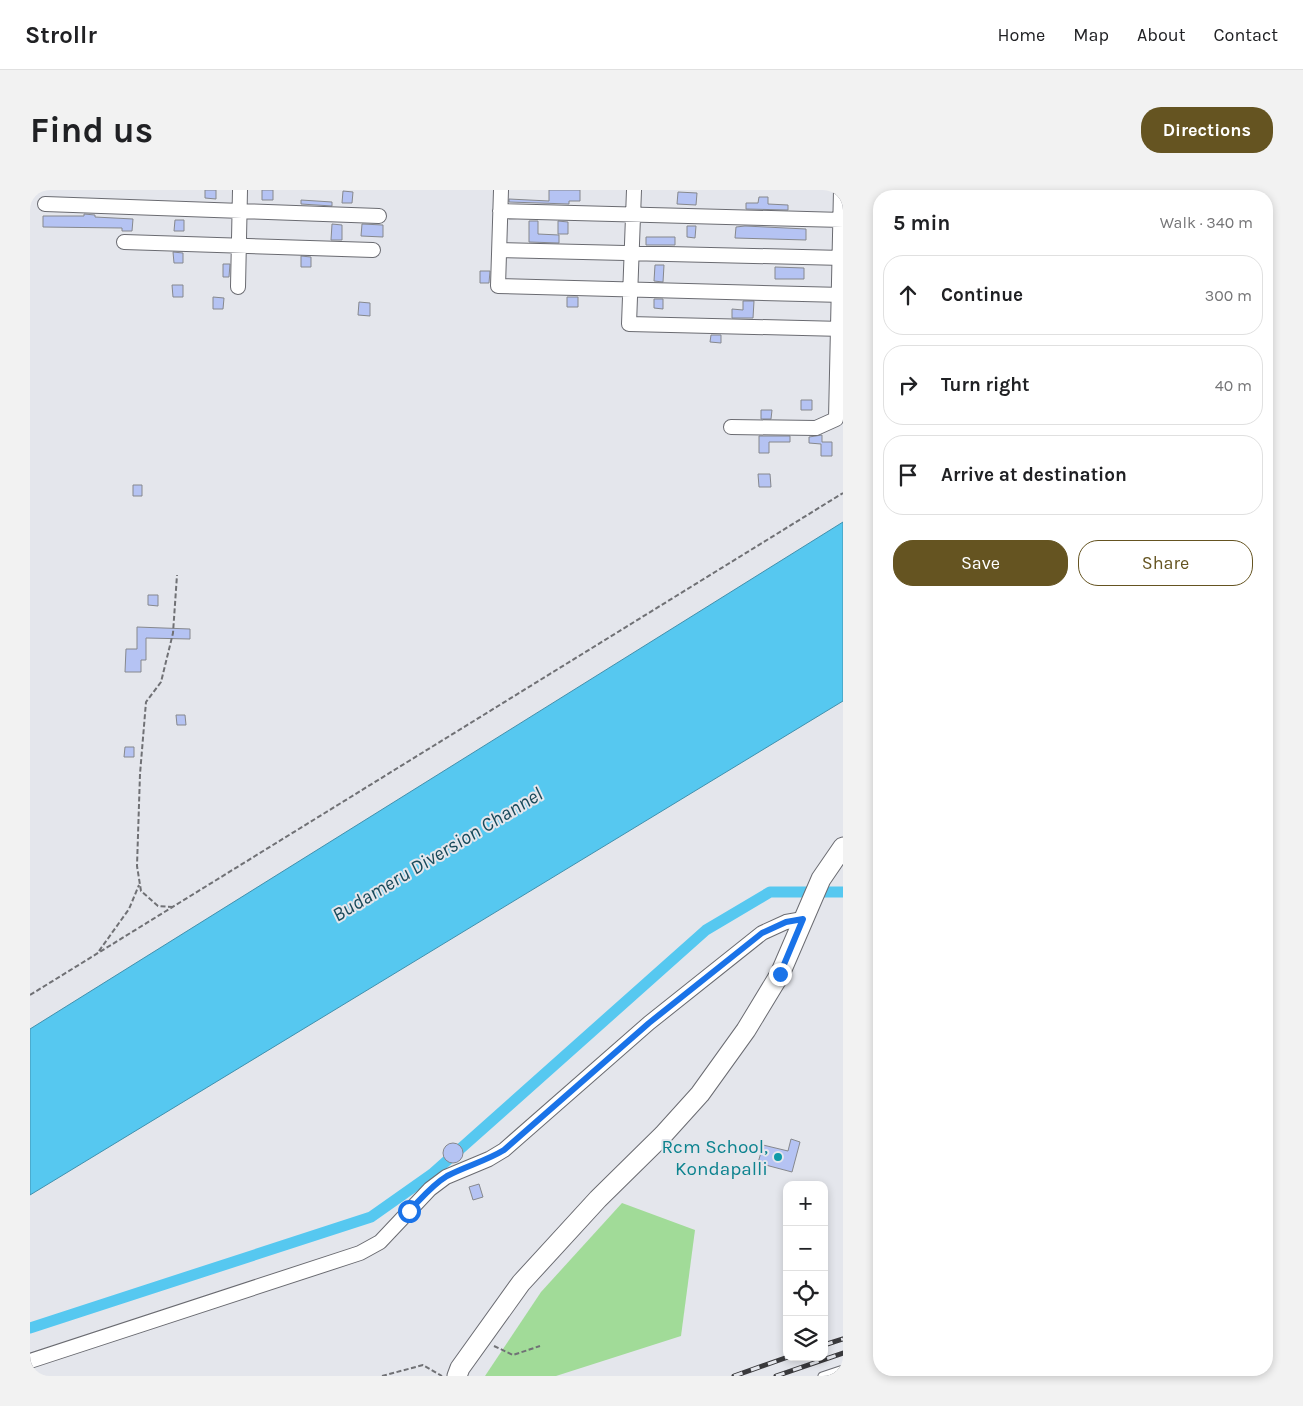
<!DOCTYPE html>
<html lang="en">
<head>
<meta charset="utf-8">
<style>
	body { margin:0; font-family:Karla,sans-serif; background:#f2f2f2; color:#202124 }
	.controls { position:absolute; right:15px; bottom:15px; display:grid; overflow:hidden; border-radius:10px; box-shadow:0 2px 8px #0003 }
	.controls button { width:45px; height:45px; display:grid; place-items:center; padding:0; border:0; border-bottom:1px solid #e0e0e0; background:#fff; color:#202124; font:25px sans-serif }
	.stop { position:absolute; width:15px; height:15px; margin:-11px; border:4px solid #1a73e8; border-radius:50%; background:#fff }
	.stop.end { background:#1a73e8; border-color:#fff; box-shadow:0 1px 5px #0008 }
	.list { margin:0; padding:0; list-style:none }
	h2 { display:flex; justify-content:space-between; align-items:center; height:65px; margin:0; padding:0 20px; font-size:21px }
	h2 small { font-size:16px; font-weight:400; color:#757577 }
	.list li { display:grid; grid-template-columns:32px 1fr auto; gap:15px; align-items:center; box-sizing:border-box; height:80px; margin:0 10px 10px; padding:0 10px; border:1px solid #e0e0e0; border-radius:20px }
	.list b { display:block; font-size:19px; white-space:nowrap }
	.list em { font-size:16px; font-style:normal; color:#757577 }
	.actions { display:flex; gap:10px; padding:15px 20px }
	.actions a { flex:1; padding:11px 0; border:1px solid #655421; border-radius:20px; text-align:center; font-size:18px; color:#655421 }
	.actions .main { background:#655421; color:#fff }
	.icon { flex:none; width:28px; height:28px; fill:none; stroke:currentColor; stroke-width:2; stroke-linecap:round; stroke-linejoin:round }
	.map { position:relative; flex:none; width:813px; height:1186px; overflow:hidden; border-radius:20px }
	header { display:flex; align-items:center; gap:30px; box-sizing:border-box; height:70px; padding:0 25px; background:#fff; border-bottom:1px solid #e0e0e0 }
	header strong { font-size:24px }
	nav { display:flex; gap:28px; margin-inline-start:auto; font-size:18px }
	.intro { display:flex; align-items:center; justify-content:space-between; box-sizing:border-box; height:120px; padding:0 30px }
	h1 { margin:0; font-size:35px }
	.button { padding:12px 22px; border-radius:20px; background:#655421; color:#fff; font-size:18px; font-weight:700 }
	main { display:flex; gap:30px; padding:0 30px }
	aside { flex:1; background:#fff; border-radius:20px; box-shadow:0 2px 8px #0003 }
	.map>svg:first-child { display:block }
</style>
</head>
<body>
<header>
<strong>Strollr</strong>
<nav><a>Home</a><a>Map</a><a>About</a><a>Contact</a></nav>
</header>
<div class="intro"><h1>Find us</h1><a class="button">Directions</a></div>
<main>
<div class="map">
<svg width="813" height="1186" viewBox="0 0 813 1186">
	<rect width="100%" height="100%" fill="#e4e6ec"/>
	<path fill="#a1db98" d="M592 1013 665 1040 651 1146 526 1186H455L511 1102Z"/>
	<path fill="#56c8f0" stroke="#4090ad" d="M813 332V511L0 1005V839Z"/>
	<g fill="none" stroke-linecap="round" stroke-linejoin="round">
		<path stroke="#56c8f0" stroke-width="11" d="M0 1138 341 1027 402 984 676 740 740 702H813"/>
	</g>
	<path fill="#b5c3f3" stroke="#86888d" d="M175 0H186V9L175 8Z
		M232 0H243V10H232Z
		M519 0H550V11H539V14L479 12V9L519 11Z
		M313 1 323 2 322 13H312Z
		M648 2 667 3 666 15 647 14Z
		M729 7H738V14L758 15V20L716 19V13H728Z
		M271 10 302 12V16L271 14Z
		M54 24 65 25V27L103 29 102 41H92V38L13 37V26H54Z
		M145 30H154V41H144Z
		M499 31H508V44L529 45V53L499 52Z
		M528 31 538 32V44H528Z
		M302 34 312 35V50H301Z
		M332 34 353 35V47L331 46Z
		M657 36H666L665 48 657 47Z
		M715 36 776 39V50L705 48 706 37Z
		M616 47H645V55H616Z
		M143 62 153 63V73H144Z
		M271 66 281 67V77H271Z
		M193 74H200L199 87H193Z
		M625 75H634L633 92 624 91Z
		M745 77 774 78V89H745Z
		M450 81H460L459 93H450Z
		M142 95H153V107H143Z
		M183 107 194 108 193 119H183Z
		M537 107H548V117H537Z
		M624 109H633V119L624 118Z
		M713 111H724L723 128H702V119L713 120Z
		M329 112 340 113V126L328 125Z
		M681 145H691V153L680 152Z
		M771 210H782V220H771Z
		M731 220H742L741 229H731Z
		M792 245V252H802V266H791V254L779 253V247Z
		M729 246H760V252H739V263H729Z
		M728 284H740L741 297H729Z
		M103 295H112V306H103Z
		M118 405H128V416L118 415Z
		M107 437 160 439V449L116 448V470H111V482H95L96 459H107Z
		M146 525H155L156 535H147Z
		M95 557H104V567H94Z
		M761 949 770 952 762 982 728 973 733 955 758 961Z
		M413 963a10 10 0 1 1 20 0a10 10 0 1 1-20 0Z
		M449 994 453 1007 443 1010 439 997Z"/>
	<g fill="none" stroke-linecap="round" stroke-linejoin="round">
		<defs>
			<path id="lane" d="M792 1186 813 1179"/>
			<path id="street" d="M471 0 468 96 813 105
				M604 0 599 134 813 139
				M15 14 349 26
				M470 21 813 30
				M94 52 343 60
				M470 60 813 68
				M208 97 210 0
				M701 237 786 238 806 229 811 0
				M0 1171 330 1063 350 1052 400 999 416 987 459 969 474 960 619 833 732 743 756 732 773 729"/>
			<path id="secondary" d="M427 1186 430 1178 491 1093 568 1009 633 945 670 904 716 840 750 784 791 689 813 657"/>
		</defs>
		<use href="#lane" stroke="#6a6b71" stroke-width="9"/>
		<use href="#street" stroke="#6a6b71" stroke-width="16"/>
		<use href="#secondary" stroke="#6a6b71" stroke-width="21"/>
		<path stroke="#707175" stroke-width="2" stroke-dasharray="5 2.5" stroke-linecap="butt" d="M143 717 128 716 111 701 107 676 110 584 116 512 131 492 143 443 147 385
			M69 761 99 719 109 695
			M0 805 813 303
			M464 1156 483 1165 510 1156
			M352 1186 393 1175 412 1186"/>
		<use href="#lane" stroke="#fff" stroke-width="7"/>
		<use href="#street" stroke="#fff" stroke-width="14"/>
		<use href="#secondary" stroke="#fff" stroke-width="19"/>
		<defs>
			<path id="rail" d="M794 1155 813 1149
				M704 1186 758 1167
				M746 1186 813 1163"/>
		</defs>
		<use href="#rail" stroke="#3a3a3d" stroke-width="5"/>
		<use href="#rail" stroke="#e4e6ec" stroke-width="3" stroke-dasharray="9" stroke-linecap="butt"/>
	</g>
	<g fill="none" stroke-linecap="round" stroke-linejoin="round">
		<path stroke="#1a73e8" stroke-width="6" d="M379 1021C391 1009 402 995 417 986 436 976 456 971 474 960L619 833 732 743 756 732 773 729 750 784"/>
	</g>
	<circle fill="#0f9aa8" stroke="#e4e6ec" stroke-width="2" cx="748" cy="967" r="5"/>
	<g text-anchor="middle" stroke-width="4" stroke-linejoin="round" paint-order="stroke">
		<g font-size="19" fill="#0d838f" stroke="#e4e6ec" text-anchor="end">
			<text x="738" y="963">Rcm School,<tspan x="738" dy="22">Kondapalli</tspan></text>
		</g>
		<g font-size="20" font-style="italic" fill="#18495a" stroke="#e4e6ec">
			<text transform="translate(407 664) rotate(-31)" y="7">Budameru Diversion Channel</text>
		</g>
	</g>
</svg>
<div class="controls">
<button>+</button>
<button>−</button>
<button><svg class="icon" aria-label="locate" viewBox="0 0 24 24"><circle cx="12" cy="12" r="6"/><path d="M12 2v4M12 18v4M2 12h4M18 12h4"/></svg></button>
<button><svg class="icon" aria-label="layers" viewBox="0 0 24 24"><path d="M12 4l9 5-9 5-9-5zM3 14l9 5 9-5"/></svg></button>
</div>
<div class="stop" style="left:379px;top:1021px"></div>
<div class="stop end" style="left:750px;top:784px"></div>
</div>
<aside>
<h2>5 min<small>Walk · 340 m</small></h2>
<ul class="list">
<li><svg class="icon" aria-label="ahead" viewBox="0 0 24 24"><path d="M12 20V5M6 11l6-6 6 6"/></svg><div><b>Continue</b></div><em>300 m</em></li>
<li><svg class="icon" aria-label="right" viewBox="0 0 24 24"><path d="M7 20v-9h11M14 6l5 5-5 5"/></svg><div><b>Turn right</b></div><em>40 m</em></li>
<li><svg class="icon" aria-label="arrive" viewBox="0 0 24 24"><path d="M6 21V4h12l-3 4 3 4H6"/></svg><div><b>Arrive at destination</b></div></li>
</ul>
<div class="actions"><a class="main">Save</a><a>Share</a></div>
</aside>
</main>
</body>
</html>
